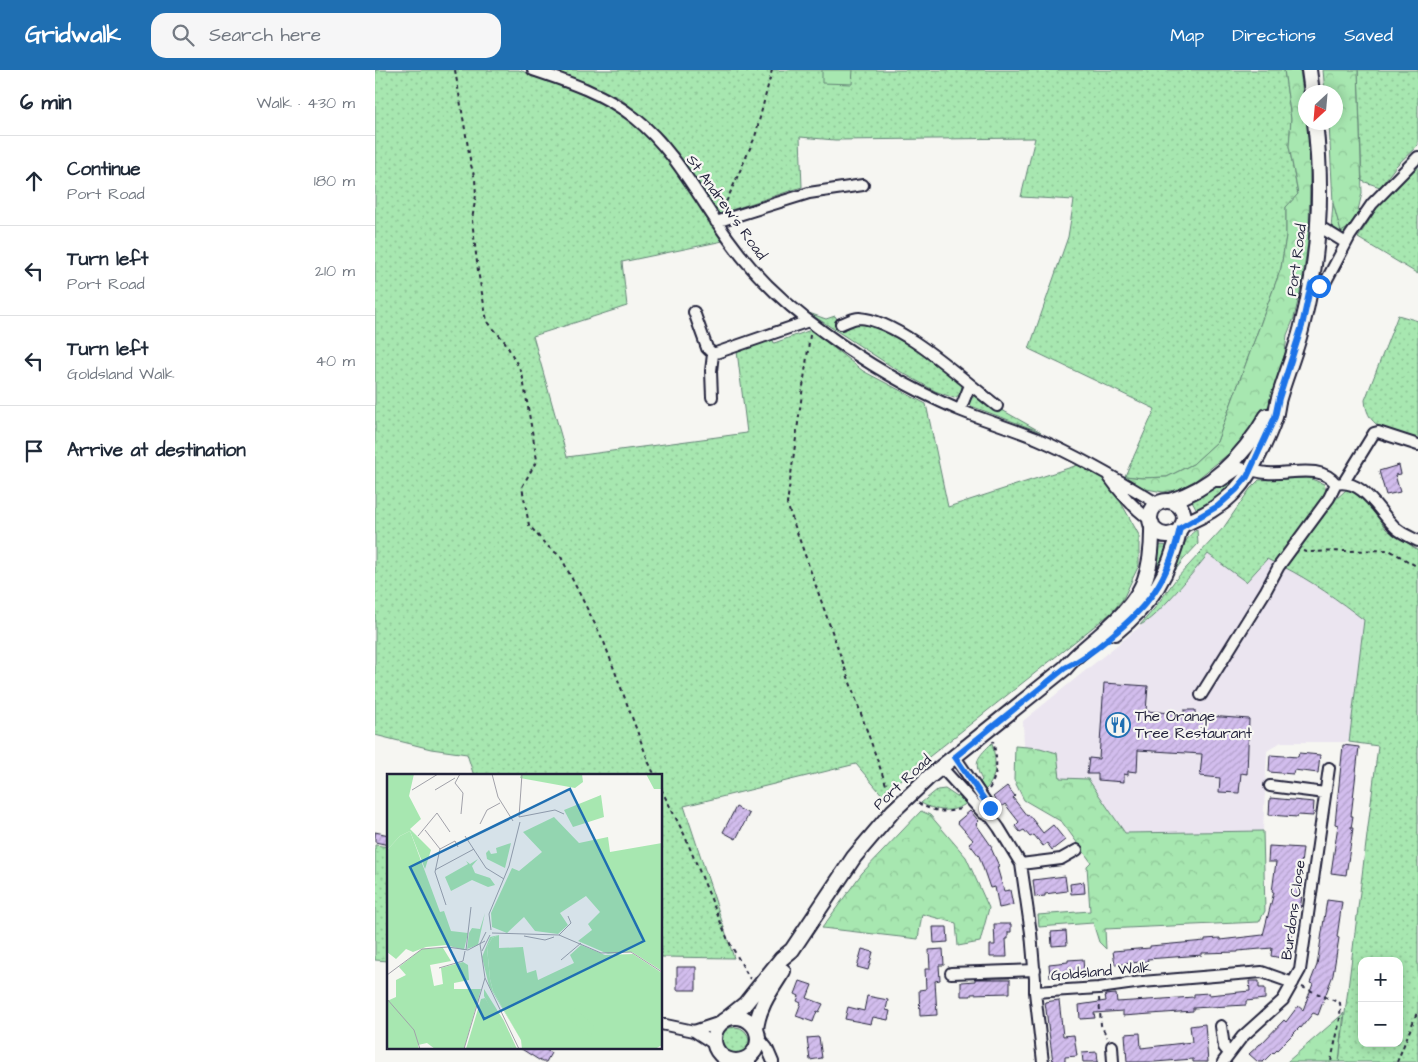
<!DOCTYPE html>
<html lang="en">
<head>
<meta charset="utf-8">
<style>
	body { margin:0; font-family:"Architects Daughter",sans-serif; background:#f6f6f7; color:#1f2937 }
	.controls { position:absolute; right:15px; bottom:15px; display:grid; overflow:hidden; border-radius:10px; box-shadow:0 2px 12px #0003 }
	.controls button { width:45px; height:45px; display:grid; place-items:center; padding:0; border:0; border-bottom:1px solid #e0e1e3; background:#fff; color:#1f2937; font:25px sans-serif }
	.compass { position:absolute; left:923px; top:15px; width:45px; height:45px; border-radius:50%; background:#fff; box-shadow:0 2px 12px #0003; rotate:206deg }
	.stop { position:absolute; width:15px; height:15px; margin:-11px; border:4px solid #1a73e8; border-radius:50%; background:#fff }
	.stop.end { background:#1a73e8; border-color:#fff; box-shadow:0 1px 5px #0008 }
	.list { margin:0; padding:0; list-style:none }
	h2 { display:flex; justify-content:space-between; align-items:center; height:65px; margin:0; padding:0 20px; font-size:21px }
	h2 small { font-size:16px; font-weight:400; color:#747a83 }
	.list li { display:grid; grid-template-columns:32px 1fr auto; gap:15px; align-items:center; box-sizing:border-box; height:90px; padding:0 20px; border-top:1px solid #e0e1e3 }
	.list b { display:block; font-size:19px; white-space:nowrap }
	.list p { margin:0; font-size:16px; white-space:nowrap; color:#747a83 }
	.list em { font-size:16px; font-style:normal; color:#747a83 }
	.icon { flex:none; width:28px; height:28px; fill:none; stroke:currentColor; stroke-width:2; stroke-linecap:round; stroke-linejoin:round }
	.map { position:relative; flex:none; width:1043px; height:992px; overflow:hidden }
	header { display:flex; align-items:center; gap:30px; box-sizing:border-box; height:70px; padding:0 25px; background:#1f6fb2; color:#fff }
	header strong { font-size:24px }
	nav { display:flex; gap:28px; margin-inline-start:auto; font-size:18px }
	.search { width:350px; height:45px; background:#f6f6f7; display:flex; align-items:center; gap:12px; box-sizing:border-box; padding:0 18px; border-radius:15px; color:#747a83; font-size:19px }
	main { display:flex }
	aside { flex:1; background:#fff }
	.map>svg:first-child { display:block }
</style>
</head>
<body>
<header>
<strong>Gridwalk</strong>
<div class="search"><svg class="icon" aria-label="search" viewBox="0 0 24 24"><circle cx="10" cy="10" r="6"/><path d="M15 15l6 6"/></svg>Search here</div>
<nav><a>Map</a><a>Directions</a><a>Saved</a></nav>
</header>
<main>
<aside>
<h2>6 min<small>Walk · 430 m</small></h2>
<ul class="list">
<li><svg class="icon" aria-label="ahead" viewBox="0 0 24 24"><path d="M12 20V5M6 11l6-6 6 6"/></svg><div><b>Continue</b><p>Port Road</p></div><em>180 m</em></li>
<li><svg class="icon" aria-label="left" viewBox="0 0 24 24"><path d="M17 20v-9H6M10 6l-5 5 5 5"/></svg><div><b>Turn left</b><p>Port Road</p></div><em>210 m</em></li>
<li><svg class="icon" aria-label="left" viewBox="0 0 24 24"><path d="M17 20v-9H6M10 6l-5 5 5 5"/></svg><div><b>Turn left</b><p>Goldsland Walk</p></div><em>40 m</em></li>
<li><svg class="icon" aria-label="arrive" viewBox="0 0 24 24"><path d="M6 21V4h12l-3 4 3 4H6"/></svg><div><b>Arrive at destination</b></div></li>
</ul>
</aside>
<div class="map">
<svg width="1043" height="992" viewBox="0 0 1043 992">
	<defs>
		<pattern id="grass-dots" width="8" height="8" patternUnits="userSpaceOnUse" patternTransform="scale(1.25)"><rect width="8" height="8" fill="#a7e7b0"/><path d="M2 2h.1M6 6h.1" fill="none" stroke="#8fc698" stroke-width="1.8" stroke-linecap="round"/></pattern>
		<pattern id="forest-crowns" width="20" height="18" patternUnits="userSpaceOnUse" patternTransform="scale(1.25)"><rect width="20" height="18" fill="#a7e7b0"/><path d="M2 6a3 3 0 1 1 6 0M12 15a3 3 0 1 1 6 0" fill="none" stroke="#8fc698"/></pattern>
		<pattern id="building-hatch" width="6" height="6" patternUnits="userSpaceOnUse" patternTransform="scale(1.25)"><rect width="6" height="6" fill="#d2bded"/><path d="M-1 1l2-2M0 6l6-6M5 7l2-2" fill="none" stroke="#b4a2cc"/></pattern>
	</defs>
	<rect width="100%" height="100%" fill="#f6f6f2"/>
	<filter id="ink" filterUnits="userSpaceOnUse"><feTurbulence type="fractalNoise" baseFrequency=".02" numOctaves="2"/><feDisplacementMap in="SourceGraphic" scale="10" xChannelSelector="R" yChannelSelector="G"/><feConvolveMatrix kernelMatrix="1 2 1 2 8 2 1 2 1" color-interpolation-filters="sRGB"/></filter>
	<g filter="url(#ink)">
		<path fill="#ebe5f0" d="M833 484 892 489 925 505 963 530 989 550 974 672H906L892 681 888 761 750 763 713 709 685 708 665 678 649 677 648 651 773 550 809 514Z"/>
		<path fill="url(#grass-dots)" stroke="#648476" fill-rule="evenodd" d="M0 0H144L222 28 251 46 277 71 303 103 348 171 247 192 252 236 158 266 192 387 372 363 362 281 397 268 399 273 436 260 488 301 551 334 573 437 703 395 726 406 744 429 764 465V495L748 529 736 543 526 709 509 727 481 694 309 736 359 888 286 887V706H99L92 684 56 679 0 665Z
			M178 0H909L916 49 914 76 923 125 911 137V166L906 198 842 372 818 394 792 407 767 408 750 406 780 339 654 279 693 167 699 130 646 127 660 68 460 70 425 67 427 117 344 144 289 66 245 28Z
			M983 0H1043V75L1021 96 1005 117 987 111Z
			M1043 95V204L983 168 1007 130Z
			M958 133 966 161 980 154 972 166H967L956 159Z
			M434 243 451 249 460 246 462 249 460 251V255L464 258 489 252 526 268 586 314C588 320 585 326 579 328L560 321 519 298Z
			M1023 245 1043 251V370C1019 362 992 361 990 330Z
			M601 325 624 343 627 340 666 362 596 336 594 333 595 329Z
			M867 403C854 418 841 433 822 440L816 429Z
			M934 408 949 414 951 421 950 426 900 493 892 489 871 512 833 484C821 499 780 550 765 555L779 539 801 509 849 457 875 419 884 410Z
			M971 420H979L987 426 1011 459 1043 480V992H964L1003 676 974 672 989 550C963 530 937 511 907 496L959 431ZM987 891H1024V973H987Z
			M822 460 823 474 808 490 796 506C801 494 810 464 822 460Z
			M784 475 794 476 780 512 773 517 781 493Z
			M617 673C621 689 623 708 610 720L605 712 607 710C597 691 604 686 617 673Z
			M570 719 582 727 584 725 592 733C577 744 561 741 546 733L562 720Z
			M0 775 14 777V891L0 890Z
			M346 971a14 14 0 1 1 28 0a14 14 0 1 1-28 0Z"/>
		<path fill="url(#forest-crowns)" stroke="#648476" d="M909 0H925L930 39 931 52 932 53 935 98 934 165 927 214 919 248 912 265 910 283 894 335 857 381 821 410 802 420 788 422 766 418 755 412 750 406 767 408 792 407 818 394 842 372 906 198 911 166V137L923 124 914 76 916 49Z
			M948 0H983L987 123 980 154 966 162 958 133 954 53 961 52V22H950Z
			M640 676 665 678 682 683 685 708 713 709 750 763 888 761 890 841 884 852 730 859 731 879 724 872 718 853 664 857 663 845 715 841 712 796 716 792 687 752 649 730 639 710Z
			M546 741 555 745 591 787 614 838 605 872 583 876 581 853 547 844 543 869 447 858 487 803Z
			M969 943 964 992H912Z"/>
		<path fill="#a7e7b0" stroke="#648476" d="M447 0H478L477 14 447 13Z"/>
		<path fill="url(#building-hatch)" stroke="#22223b" d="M1024 395 1026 404 1020 405 1025 422 1011 425 1004 401Z
			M729 613 773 616 771 641 809 644V640H820V645L874 649 872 704 866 703 864 723 844 722 845 708 825 706 827 684 763 680 762 702 753 701V705L749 704V712L723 710V704H712L714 688 724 689Z
			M968 675 984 677 976 746H978L976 758H978L971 805 956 803 963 755 960 754Z
			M924 683 945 685 943 703 919 700 918 704 894 702 895 685 923 687Z
			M632 716 640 726 638 728 652 746 654 745 668 763 678 755 690 770 677 780 672 773 668 776 659 765 655 767 649 760 645 762 640 756 644 752 630 734 626 737 618 727Z
			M895 728 939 732 938 746 923 745 922 747 894 745Z
			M361 737 374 744 361 769 348 762Z
			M595 741 604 751 601 754 617 777 616 778 624 796 622 797 629 821 635 820 638 835 624 838 620 817 615 818 604 786 594 773 598 770 582 752Z
			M0 762 14 765V775L0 772Z
			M894 776 928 778 922 827H927L925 838 923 837 912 889 896 886 897 878 863 881V882L827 883V885L772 889 773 891 740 895 738 881 775 878V876L830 871V869L845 868V870L888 865 899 822H897L901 792H893Z
			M690 806 692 821 670 824V826L660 827 658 810Z
			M709 812 710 823 696 824 695 814Z
			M952 830 967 832 962 867 964 868 958 905 943 945 938 943 926 958 925 957 899 983 898 982 888 992H883L874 984 885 974H886L909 950 911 952 923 936 928 940 938 914 935 913 942 895Z
			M619 854H636V862H633V869H631L632 887H615V875H620Z
			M558 857H572L573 872 559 873Z
			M691 861 692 875 677 876 676 862Z
			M487 879 498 882 493 900 482 897Z
			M568 879 569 895H564L565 910 560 911 562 945 545 946 544 920 551 919 550 899H555L554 880Z
			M708 889 709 902 690 904V906L675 907 674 894 693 892V890Z
			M302 897H321V920H302Z
			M600 909H635V923L596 924V926H586V912L600 911Z
			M425 911 437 915 432 928 448 934 444 942 442 941 438 952 421 946 426 933 422 931 424 926 420 924Z
			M874 911H884V918H890V929L871 931V935L818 938V941L748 946V941L719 943 720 948 705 949 704 935 731 931 730 925 741 924 742 932 819 927V924L834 923V925L875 921Z
			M492 926 513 930 511 940 515 941 513 950 498 947 496 954 470 949 473 937 489 941Z
			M684 930 688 966 699 965 702 986 690 987V992H678L670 932Z
			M830 954 833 992H818V989L780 992H752L750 964 765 963 766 978 817 972 815 956Z
			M444 967 447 988 435 990 432 968Z
			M145 978H168L176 983 171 992H167Z
			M722 982 723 992H708L707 983Z"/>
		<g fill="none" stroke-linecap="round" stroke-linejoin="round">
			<defs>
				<path id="minor" d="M158 0C194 12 230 24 260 48 301 81 324 129 355 171 380 206 415 238 450 263 491 293 536 319 582 339 609 350 636 358 663 369 705 387 744 410 783 434
					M341 152 434 123 488 115
					M943 159 950 160 971 173
					M936 214 944 216 950 213 975 166 997 134 1043 87
					M319 242 332 278 338 284
					M466 254C472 252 478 248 484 248 525 250 589 311 622 336
					M337 327 336 301 338 284 434 251
					M585 340 595 315
					M734 407C746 424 759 438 776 451
					M838 411H846L865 398C874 400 883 402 892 403 914 405 946 393 961 414 989 408 1004 443 1022 459 1028 464 1036 467 1043 471
					M969 412 999 363 1003 362 1043 375
					M826 625 890 522 904 496 954 428 961 414
					M580 687 615 738 616 747
					M566 697 608 743 616 747 624 758 646 794 656 863 660 909V922L668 992
					M895 716 950 723
					M646 794 686 789 702 780
					M576 903 660 900
					M660 922 724 918 767 912 887 902 918 913
					M286 954 319 961 339 974
					M846 956 849 977 854 983
					M319 961 346 952
					M383 967 392 978 398 992
					M737 976 738 992
					M368 990 375 992
					M848 992 867 967 908 930 925 900 954 698"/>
				<path id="major" d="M934 0 937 22
					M795 431C838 418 870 384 892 346
					M775 448a17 17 0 1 1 34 0a17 17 0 1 1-34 0Z
					M807 455C827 446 846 437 861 420 876 404 893 368 900 347 902 341 902 334 904 328 911 304 921 281 927 256 944 190 948 120 940 52
					M740 563C777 533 794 505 805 458
					M339 969a22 22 0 1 1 44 0a22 22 0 1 1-44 0Z
					M350 950 370 934 406 889 417 880 479 787 518 741 554 707 690 598C704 581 720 571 735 556 770 525 778 500 777 454
					M381 960C383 937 396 920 408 901"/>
			</defs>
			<use href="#minor" stroke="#22223b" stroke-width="14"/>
			<use href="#major" stroke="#22223b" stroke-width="18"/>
			<path stroke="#22223b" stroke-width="2" stroke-dasharray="4 4" stroke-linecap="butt" d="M80 0 96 95 100 109 101 125 97 150 103 201 112 251 130 272 147 303 162 390 147 417 154 455 171 475 186 487 229 572 274 693 280 706
				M348 139 380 67 397 0
				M435 265 412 434 515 726
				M928 481 931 482 1014 480 1043 497
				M286 719 309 764 353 870 375 909
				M614 719C624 703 622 687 618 671
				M543 733C559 742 571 744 588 738
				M927 917 965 933C967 952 959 973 956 992
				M724 928 726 955 732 967
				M1022 992 1043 940"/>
			<use href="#minor" stroke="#f6f6f2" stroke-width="10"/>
			<use href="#major" stroke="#f6f6f2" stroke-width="14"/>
		</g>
	</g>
	<g fill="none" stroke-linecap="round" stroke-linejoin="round" filter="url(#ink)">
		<path stroke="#1a73e8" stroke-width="6" d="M615 738 580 687 690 598C707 590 720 580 734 568 775 535 793 510 805 458L843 436 861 420 872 407 900 347 904 328 927 256 936 214 944 216"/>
	</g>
	<defs>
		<symbol id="restaurant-ring" viewBox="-11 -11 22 22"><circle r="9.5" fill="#f6f6f2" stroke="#1f6fb2" stroke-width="1.5"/><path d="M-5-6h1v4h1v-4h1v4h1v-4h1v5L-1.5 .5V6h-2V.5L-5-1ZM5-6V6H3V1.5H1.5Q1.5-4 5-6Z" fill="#1f6fb2"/></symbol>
	</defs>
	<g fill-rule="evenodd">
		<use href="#restaurant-ring" x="729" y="641" width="28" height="28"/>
	</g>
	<g text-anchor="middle" stroke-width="4.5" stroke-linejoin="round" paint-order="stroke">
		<g font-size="15" fill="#22223b" stroke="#f6f6f2">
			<text transform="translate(352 137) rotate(54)" y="5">St Andrew's Road</text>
			<text transform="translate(921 190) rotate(-82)" y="5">Port Road</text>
			<text transform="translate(527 712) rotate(-43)" y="5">Port Road</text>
			<text transform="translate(918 840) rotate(-82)" y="5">Burdons Close</text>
			<text transform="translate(726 901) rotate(-5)" y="5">Goldsland Walk</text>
		</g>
		<g font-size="15" fill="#22223b" stroke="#f6f6f2" text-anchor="start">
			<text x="760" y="651">The Orange<tspan x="760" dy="17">Tree Restaurant</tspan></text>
		</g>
	</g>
	<g transform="translate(12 704)">
		<rect width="275" height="275" fill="#f6f6f2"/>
		<path d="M134 0H195L196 8 188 14 133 4ZM259 0H275V15H267ZM214 21 217 43 186 53 177 36ZM167 43 192 69 221 63 223 78 275 69V197L245 178 221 180 191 167 205 156 201 150 213 138 199 122 173 139 181 151 171 160 148 157 137 143 120 159 105 153 104 139 125 94 132 97 155 78 136 58ZM23 57 53 138 57 137 64 157 81 159 77 176 59 171 39 173 26 178 19 175 9 185 0 178V76L13 62ZM98 139 91 171 80 175 82 159 85 154 93 155ZM112 161V174L136 173 140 199 149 196 151 206 187 189 183 181 194 171 218 181 246 180 275 199V271L268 275H135L134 266 106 217 103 205 100 173 105 164ZM56 174 64 187 43 191 47 212 56 210 54 194 76 188 81 191 82 206 67 209V215H94L77 275H48L40 269 31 271 32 275H0V227L9 223V206L19 201 12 193 35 175ZM98 224 121 263 126 275H79L94 225Z" fill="#a7e7b0"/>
		<path d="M0 0H27L22 22 34 45 23 55 44 76 38 95 23 57 13 62 0 76ZM124 69 118 94 100 85 99 79 102 76 104 80 110 79 109 74ZM91 85 85 92 88 99 103 104 108 111 101 113 85 106 64 117 58 103 81 90 79 87 83 90ZM112 161 105 164 100 173 103 205 106 217 134 266 102 212 95 183 103 163ZM97 215 117 247 130 275H126L107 242 97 222ZM188 234 207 252 204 263 182 245Z" fill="#a7e7b0"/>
		<path fill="none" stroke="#a1a1a9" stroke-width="1" d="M73 0 68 9 76 19 74 40M105 0 111 23 126 47M25 16 51 0M48 16 68 4M132 43 168 36 177 40M132 43 135 0M93 50 100 36 113 29M38 56 53 75 48 98 59 131M31 62 50 39 63 58M78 62 99 94 117 105M53 75 68 67 71 73M48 96 87 75M104 156 102 140 122 92 133 48M99 158 93 170 98 204 132 275M105 159 172 161 214 179 244 178 275 198M172 161 184 149 181 142M137 162 158 166 167 163M79 176 84 133M95 177 103 161M174 186 194 169M52 194 76 187 78 177M0 201 35 175 61 173 81 176 98 167M0 225 27 256 33 275M77 275 98 204"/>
		<path fill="#1f6fb2" fill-opacity="0.15" stroke="#1f6fb2" stroke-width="2.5" d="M183 15 257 167 97 245 23 93Z"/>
		<rect width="275" height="275" fill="none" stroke="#22223b" stroke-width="2.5"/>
	</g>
</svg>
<div class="controls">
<button>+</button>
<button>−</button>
</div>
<svg class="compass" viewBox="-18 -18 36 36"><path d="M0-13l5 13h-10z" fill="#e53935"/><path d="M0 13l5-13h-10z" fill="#747a83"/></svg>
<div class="stop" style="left:944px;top:216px"></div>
<div class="stop end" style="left:615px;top:738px"></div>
</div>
</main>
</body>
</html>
